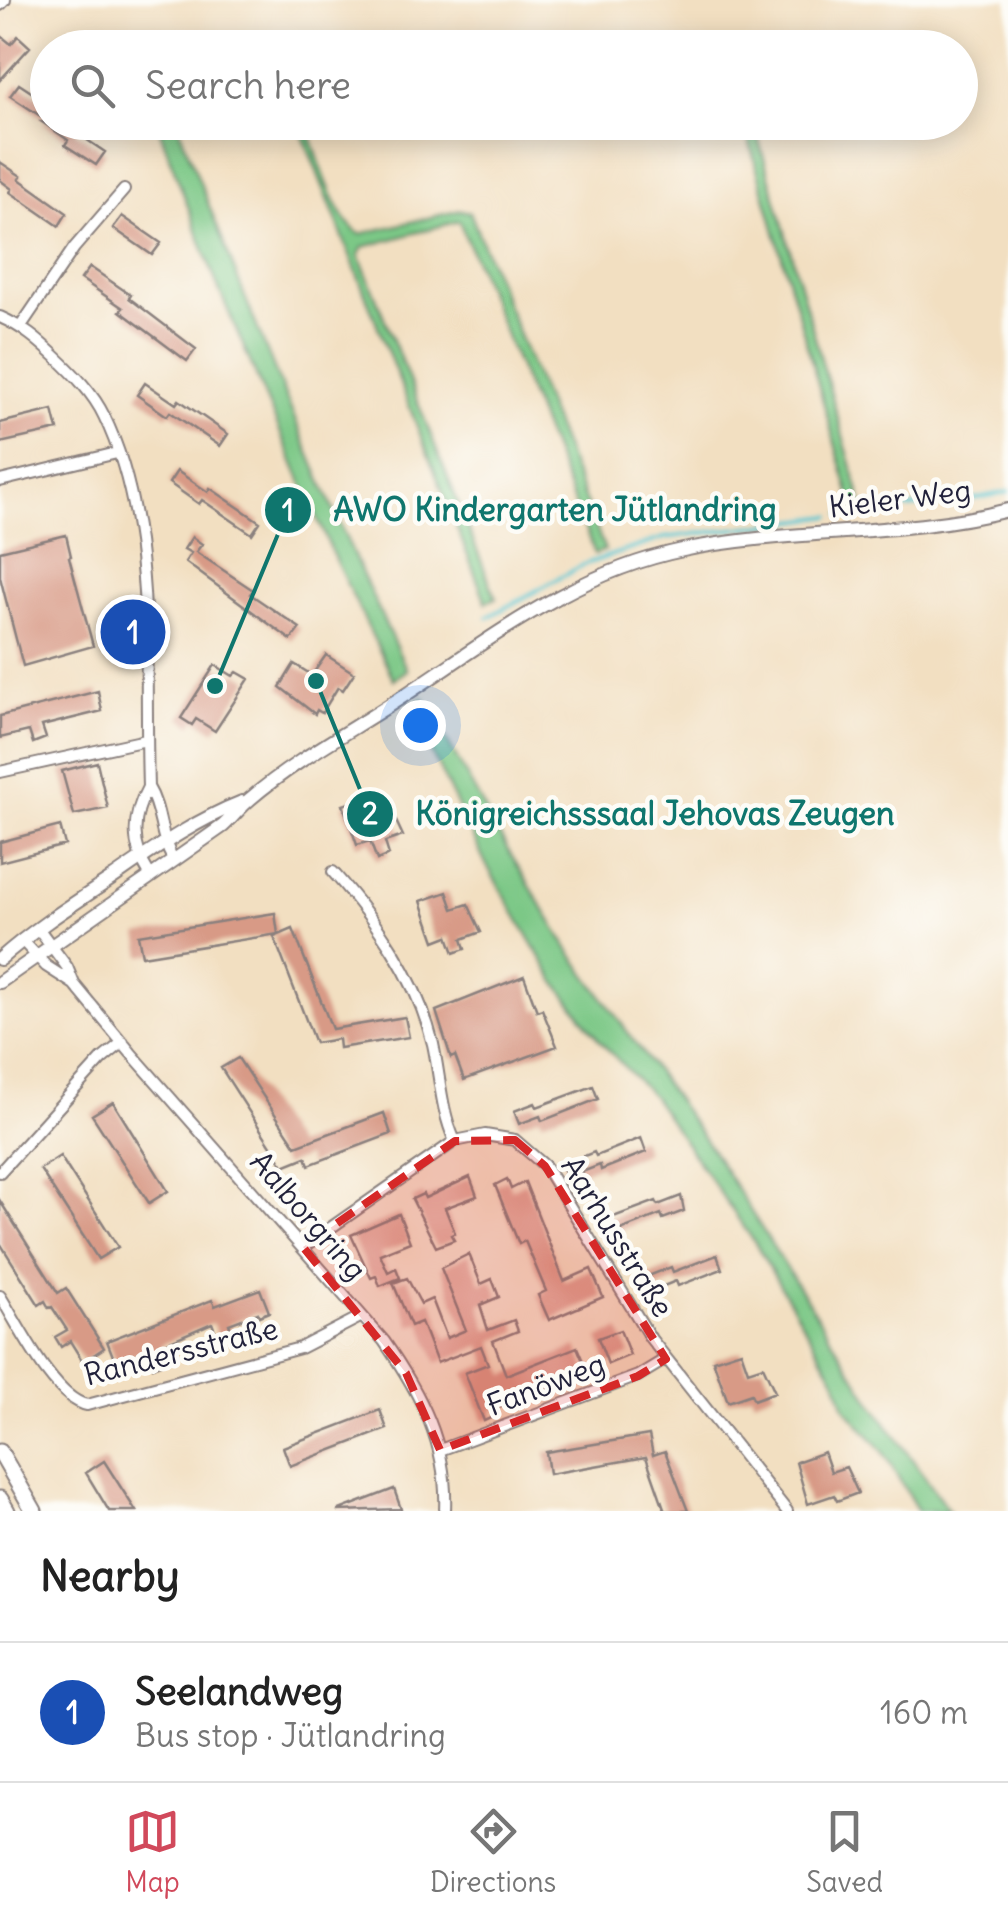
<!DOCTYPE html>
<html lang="en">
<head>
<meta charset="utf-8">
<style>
	body { margin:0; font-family:Delius,sans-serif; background:#f2f2f2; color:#222 }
	.you { position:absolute; left:420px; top:725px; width:35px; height:35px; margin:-25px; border:8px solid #fff; border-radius:50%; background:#1a73e8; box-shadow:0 0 0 15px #1a73e833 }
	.badge { display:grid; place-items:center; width:65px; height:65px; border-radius:50%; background:#d1495b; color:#fff; font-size:32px; font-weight:700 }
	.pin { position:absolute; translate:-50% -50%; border:5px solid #fff; box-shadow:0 2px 10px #0006 }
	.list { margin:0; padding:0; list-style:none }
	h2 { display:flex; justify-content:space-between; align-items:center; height:130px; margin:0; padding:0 40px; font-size:42px }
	h2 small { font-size:32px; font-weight:400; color:#767676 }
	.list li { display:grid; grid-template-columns:65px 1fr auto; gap:30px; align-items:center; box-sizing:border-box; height:140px; padding:0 40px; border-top:2px solid #e0e0e0 }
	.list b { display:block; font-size:38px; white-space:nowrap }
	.list p { margin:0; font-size:32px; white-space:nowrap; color:#767676 }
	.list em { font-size:32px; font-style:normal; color:#767676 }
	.icon { flex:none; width:55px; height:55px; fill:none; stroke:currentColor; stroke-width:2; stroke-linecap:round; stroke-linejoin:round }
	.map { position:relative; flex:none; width:1008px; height:1511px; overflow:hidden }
	.search { position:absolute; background:#fff; box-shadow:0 5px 25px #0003; left:30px; right:30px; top:30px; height:110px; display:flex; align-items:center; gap:25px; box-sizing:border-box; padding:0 35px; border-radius:55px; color:#767676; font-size:38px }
	.sheet { height:270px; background:#fff }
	nav { display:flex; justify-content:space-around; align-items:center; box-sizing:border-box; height:140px; border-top:2px solid #e0e0e0; background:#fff; font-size:28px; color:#767676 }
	nav a { display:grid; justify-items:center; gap:5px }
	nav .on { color:#d1495b }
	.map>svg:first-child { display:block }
</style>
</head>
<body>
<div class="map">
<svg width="1008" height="1511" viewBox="0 0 1008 1511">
	<rect width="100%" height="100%" fill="#fdfcf7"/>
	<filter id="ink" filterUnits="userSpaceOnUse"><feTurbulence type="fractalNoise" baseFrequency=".01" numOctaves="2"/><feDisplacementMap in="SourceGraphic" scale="20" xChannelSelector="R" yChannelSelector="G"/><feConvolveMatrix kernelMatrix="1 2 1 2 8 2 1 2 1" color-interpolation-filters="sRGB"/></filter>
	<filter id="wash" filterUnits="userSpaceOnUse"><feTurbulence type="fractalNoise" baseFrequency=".0048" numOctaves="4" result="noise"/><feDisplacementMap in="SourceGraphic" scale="40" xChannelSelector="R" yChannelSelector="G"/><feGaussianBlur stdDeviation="2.25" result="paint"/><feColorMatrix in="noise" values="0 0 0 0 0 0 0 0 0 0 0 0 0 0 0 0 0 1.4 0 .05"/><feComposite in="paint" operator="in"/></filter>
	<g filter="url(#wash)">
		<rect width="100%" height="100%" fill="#f2dfc1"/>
		<path fill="#7bc886" stroke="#4e7560" stroke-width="2.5" d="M157 123H177C248 308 321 491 407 670L394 680 336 562 218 287Z
			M298 123H306C317 151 334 219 360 234L461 210 470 212 605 550 595 554 459 221 363 247 359 255 496 598 486 602Z
			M744 123H754L863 506 853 507Z
			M423 698 509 852 569 950 712 1150 870 1400 949 1511H918L882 1450 845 1408 837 1382 755 1243 653 1097 599 1040 553 978 487 866 411 711 410 706Z"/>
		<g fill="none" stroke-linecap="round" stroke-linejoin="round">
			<path stroke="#59c6d1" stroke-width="4" d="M841 515 952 503 1008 492
				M488 617 585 564 664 538 831 516"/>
		</g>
		<g id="blocks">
			<path fill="#d89a86" d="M0 35 11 44 18 36 30 47 0 80Z
				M19 84 48 103V121L10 96Z
				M42 122H69L77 128 74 131 105 152 96 165 65 145 68 140Z
				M0 162 21 176 19 179 67 213 59 226 10 192 12 189 0 180Z
				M122 216 161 243 152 255 113 228Z
				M90 267 131 295 129 298 196 349 187 361 120 311 123 308 81 279Z
				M145 383 176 404 179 400 228 434 220 446 170 412 167 416 137 395Z
				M53 410 58 430 0 443V423Z
				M177 471 208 492 210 488 260 522 252 534 202 500 199 504 169 483Z
				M66 535 71 556 69 557 93 646 23 666 0 577V551Z
				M192 537 202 544 196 552 253 590 250 594 300 628 291 640 185 562 191 553 184 549Z
				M326 655 354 673 343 690 338 687 322 713 317 710 315 714 280 687 294 664 312 675Z
				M215 665 233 676 237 672 249 679 215 731 196 719 192 725 181 718Z
				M98 691 102 711 42 726 46 738 33 743 29 731 0 738V716Z
				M97 762 108 808 74 815 62 771Z
				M370 796 375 813 390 808 403 836 385 842 389 855 377 860 370 841 357 845 343 805Z
				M60 826 65 845 0 862V842Z
				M447 892 453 909 468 904 481 932 462 939 465 949 454 953 448 936 435 941 421 901Z
				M275 913 278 934 142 956 138 935Z
				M293 929 332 1029 405 1017 409 1037 339 1048 338 1039 315 1043 274 937Z
				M524 976 537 1011 542 1009 557 1046 464 1080 455 1056 451 1058 436 1011Z
				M238 1058 296 1146 384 1113 391 1134 309 1165 306 1157 284 1166 221 1068Z
				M593 1086 598 1099 542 1121 540 1116 519 1124 514 1111 535 1103 537 1107Z
				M113 1102 168 1191 149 1203 92 1115Z
				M641 1138 646 1152 601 1170 600 1165 567 1178 562 1165 594 1152 596 1156Z
				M60 1156 118 1247 98 1259 40 1169Z
				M470 1177 477 1196 445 1208 455 1233 451 1235 454 1240 436 1247 412 1199 423 1194 425 1198Z
				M507 1179 511 1189 525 1182 564 1281 591 1269 603 1297 549 1320 538 1295 546 1291 525 1241 519 1244 495 1185Z
				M681 1196 684 1211 663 1219 661 1214 605 1236 600 1222 656 1201 658 1205Z
				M0 1201 58 1293 66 1288 104 1348 83 1362 70 1341 61 1347 55 1337 67 1330 52 1307 49 1308 45 1301 39 1305 0 1243Z
				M399 1214 410 1242 380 1254 388 1272 396 1268 400 1278 380 1286 376 1276 371 1278 351 1235Z
				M469 1254 481 1284 492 1279 499 1297 480 1305 488 1330 514 1320 518 1331 493 1341 506 1375 577 1347 588 1373 493 1410 495 1416 484 1421 465 1373 488 1364 481 1346 437 1363 421 1322 411 1326 393 1283 407 1278 421 1304 432 1299 447 1338 466 1330 441 1268Z
				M717 1255 722 1269 678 1286 676 1281 644 1294 638 1280 671 1267 673 1272Z
				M260 1289 269 1312 259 1316 258 1313 229 1324 233 1335 219 1341 212 1323 161 1345 167 1361 153 1367 146 1350 116 1364 107 1341 212 1300 215 1306Z
				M620 1330 630 1355 608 1364 598 1338Z
				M741 1351 748 1371 763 1366 775 1392 754 1400 751 1394 728 1402 713 1360Z
				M380 1410 387 1429 290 1466 283 1447Z
				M649 1435 653 1455 665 1451 688 1511H665L646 1457 549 1474 546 1452Z
				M824 1452 831 1472 846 1467 858 1493 837 1501 834 1495 808 1504 796 1462Z
				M104 1461 136 1511H109L86 1473Z
				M394 1489 401 1509 339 1511V1510Z"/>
		</g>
	</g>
	<g filter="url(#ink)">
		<use href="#blocks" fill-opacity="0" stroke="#8a807e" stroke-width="2.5"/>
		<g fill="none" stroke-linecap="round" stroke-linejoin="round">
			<defs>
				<path id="minor" d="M0 5 5 0
					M0 317C23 327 38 340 56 357 74 374 93 393 104 416 157 525 144 669 148 787 162 810 159 836 173 859
					M21 326 74 248 124 190
					M0 481 117 453
					M0 772 146 740
					M148 787C131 818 131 846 150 875
					M333 872C377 922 417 978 433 1044 440 1076 441 1111 455 1141
					M38 928 67 967 74 984 131 1053 384 1341C421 1394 448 1445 445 1511
					M22 940 46 966 74 984
					M0 1172 102 1059 123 1042
					M303 1247 455 1141 485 1135 515 1140 545 1166 651 1339 787 1511
					M0 1296C18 1324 54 1399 87 1405L300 1348 362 1316
					M440 1450 638 1376 666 1359"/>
				<path id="tertiary" d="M0 959C35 928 75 903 114 877 155 849 196 820 242 802
					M0 982 223 826C232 818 240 807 250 799 295 760 352 730 402 697 492 638 575 572 683 550 790 528 902 537 1008 510"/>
				<path id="secondary" d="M0 1452 34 1511
					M0 1499 7 1511"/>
			</defs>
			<use href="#minor" stroke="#8a807e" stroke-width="14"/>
			<use href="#tertiary" stroke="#8a807e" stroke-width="16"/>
			<use href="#secondary" stroke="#8a807e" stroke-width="19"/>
			<use href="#minor" stroke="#fff" stroke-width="10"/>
			<use href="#tertiary" stroke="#fff" stroke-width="12"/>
			<use href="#secondary" stroke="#fff" stroke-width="15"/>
		</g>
	</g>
	<path fill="#d62828" fill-opacity="0.2" stroke="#d62828" stroke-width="8" stroke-dasharray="20 12" stroke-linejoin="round" d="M515 1140 545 1166 666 1359 638 1376 440 1450 406 1373 303 1247 455 1141Z"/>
	<g text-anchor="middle" stroke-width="9" stroke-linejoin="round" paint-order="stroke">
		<g font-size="30" fill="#22223b" stroke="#fdfcf7">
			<text transform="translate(900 499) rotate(-7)" y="10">Kieler Weg</text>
			<text transform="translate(308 1216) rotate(49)" y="10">Aalborgring</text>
			<text transform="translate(617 1237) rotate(58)" y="10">Aarhusstraße</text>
			<text transform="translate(181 1352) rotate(-14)" y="10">Randersstraße</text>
			<text transform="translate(546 1385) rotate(-21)" y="10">Fanöweg</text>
		</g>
	</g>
	<path fill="none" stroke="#0f766e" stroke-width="4" d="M215 686L288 510M316 681L370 814"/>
	<g fill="#0f766e" stroke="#fdfcf7" stroke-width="4">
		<circle cx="215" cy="686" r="10"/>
		<circle cx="316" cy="681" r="10"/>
		<circle cx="288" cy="510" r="25"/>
		<circle cx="370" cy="814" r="25"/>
	</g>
	<g font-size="30" text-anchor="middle" font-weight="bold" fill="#fff">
		<text x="288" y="521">1</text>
		<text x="370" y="824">2</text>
	</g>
	<g font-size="32" text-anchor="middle" font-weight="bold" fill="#0f766e" stroke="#fdfcf7" stroke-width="9" stroke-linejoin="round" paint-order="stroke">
		<text x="555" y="521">AWO Kindergarten Jütlandring</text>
		<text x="655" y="825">Königreichsssaal Jehovas Zeugen</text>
	</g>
</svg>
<div class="you"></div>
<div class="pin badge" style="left:133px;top:632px;background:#1a4fb4">1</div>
<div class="search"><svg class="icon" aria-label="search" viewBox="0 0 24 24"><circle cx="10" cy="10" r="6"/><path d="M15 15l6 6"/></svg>Search here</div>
</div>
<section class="sheet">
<h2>Nearby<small></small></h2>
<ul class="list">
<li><span class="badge" style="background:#1a4fb4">1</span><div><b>Seelandweg</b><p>Bus stop · Jütlandring</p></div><em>160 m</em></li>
</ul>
</section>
<nav>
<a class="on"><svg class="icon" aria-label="map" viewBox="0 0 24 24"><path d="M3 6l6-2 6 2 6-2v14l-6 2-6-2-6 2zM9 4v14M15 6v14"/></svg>Map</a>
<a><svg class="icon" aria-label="directions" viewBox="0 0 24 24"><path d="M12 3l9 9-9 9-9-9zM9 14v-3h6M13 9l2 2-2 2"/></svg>Directions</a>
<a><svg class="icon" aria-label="saved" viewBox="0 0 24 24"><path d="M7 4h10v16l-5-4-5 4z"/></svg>Saved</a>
</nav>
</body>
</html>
